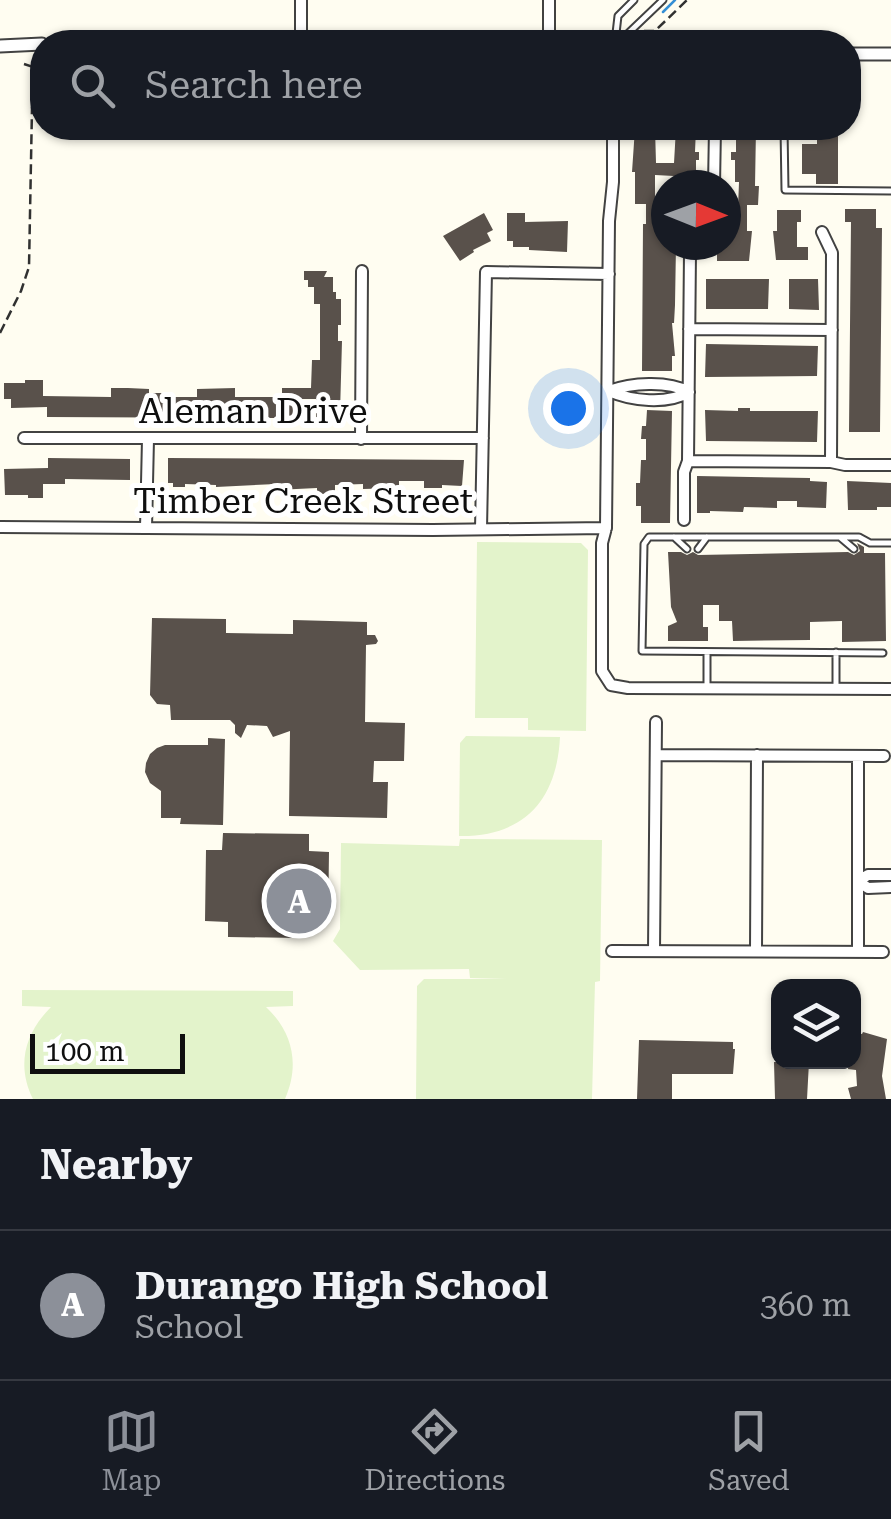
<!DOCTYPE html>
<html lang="en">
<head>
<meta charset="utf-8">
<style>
	body { margin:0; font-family:"Roboto Serif",serif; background:#20242c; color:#f1f3f6 }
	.controls { position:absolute; right:30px; bottom:30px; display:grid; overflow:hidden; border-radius:20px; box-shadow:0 2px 8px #0004 }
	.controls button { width:90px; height:90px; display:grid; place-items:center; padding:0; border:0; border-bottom:2px solid #363941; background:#171b24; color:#f1f3f6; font:50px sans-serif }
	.compass { position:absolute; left:651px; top:170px; width:90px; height:90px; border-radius:50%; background:#171b24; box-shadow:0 2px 8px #0004; rotate:91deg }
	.scale { position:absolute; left:30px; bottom:25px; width:155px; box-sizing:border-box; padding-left:10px; border:5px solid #0f0f0f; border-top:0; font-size:28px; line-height:35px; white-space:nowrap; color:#0f0f0f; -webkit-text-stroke:8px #fff; paint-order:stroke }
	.you { position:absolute; left:568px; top:408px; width:35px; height:35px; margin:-25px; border:8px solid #fff; border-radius:50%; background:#1a73e8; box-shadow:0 0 0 15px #1a73e833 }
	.badge { display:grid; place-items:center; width:65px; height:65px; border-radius:50%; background:#8c9099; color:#fff; font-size:32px; font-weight:700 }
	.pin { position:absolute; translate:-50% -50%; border:5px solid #fff; box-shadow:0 2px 10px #0006 }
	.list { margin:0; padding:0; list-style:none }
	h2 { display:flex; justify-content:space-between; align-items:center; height:130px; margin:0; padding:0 40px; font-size:42px }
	h2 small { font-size:32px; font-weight:400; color:#9ea1a6 }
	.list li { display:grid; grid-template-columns:65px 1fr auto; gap:30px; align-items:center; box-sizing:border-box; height:150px; padding:0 40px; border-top:2px solid #363941 }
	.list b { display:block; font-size:38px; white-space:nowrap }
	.list p { margin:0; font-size:32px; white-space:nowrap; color:#9ea1a6 }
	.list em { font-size:32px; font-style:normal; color:#9ea1a6 }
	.icon { flex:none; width:55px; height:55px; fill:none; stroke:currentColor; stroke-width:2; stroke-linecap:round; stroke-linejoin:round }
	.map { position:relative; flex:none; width:891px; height:1099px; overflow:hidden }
	.search { position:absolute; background:#171b24; box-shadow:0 2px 8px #0004; left:30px; right:30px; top:30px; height:110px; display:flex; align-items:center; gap:25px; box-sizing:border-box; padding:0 35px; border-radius:40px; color:#9ea1a6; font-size:38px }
	.sheet { height:280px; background:#171b24 }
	nav { display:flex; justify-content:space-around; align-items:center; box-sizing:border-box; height:140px; border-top:2px solid #363941; background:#171b24; font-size:28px; color:#9ea1a6 }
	nav a { display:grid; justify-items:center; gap:5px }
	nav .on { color:#8c9099 }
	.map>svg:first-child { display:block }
</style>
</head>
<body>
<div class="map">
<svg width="891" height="1099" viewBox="0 0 891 1099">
	<rect width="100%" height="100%" fill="#fffdf1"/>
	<path fill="#e3f3cb" d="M477 542 581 543 588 550 586 731 528 730V718H475Z
		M466 736 560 737C557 800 524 837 459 836L460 743Z
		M460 839 602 840 600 981 595 982 592 1099H416L417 986 424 979H507L470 978 469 969 360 970 333 941 340 929 341 843 459 846Z
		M22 990 293 991V1006L266 1007C293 1032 300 1065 285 1099H33C16 1065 25 1033 51 1007L22 1006Z"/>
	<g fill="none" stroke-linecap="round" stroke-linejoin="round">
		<path stroke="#358fd5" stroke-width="2.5" d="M663 12 675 0"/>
	</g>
	<path fill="#59514b" d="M635 128H655L656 163H674L676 128H696L695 152H699V160H696V183L674 182V176L655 175V208H666V245H676L675 305 674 323H672L675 356H672V371H642L643 224H646V204H635V172H632Z
		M736 128H756L755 186H759L758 205H747V231H752L749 261H717V246H728L726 208H738L739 182H735V160H731V152H736Z
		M817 128H838V184H816V174H802V144H817Z
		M845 209H876V228H882L880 432H849L851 222H845Z
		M777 210H801V222H797V247H808V260H776L773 231H777Z
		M484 213 493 230 487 233 491 241 473 250 474 252 460 261 443 236Z
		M507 213H525V222L568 221 567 252 529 250V247H513V241H507Z
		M304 271H327L324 277H333V292H336V299H341V325H338V341H342L340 413H330V420H316V399H300V418H283L47 417V407L11 408V399H4V383H25V380H43V396L111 397V388H128L149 389V393H168V397H197V389L235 388V397H282V388H311L312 360H320V304H314V287H308V280H304Z
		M706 279H769L768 309H706Z
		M789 279H818L819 310 789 309Z
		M706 344 818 346 817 376 705 377Z
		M738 408H750V411H818L817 442 706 441 705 410 738 411Z
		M647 410 672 411 670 523H641V506H636V483H640L641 460H646V439H641L642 426H646Z
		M48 458 130 459V480L65 479V484H43V498H28V495H5L4 469 48 468Z
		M168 458 464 460 462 486 442 485V488H424V481H399V488L363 489V484L335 485V494H317V488L276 490V484L216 487V485L185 484V487H173V483H168Z
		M697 476 810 478V481L827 482 826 508 797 507V501H777V508L744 507 743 512 710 511V513H697Z
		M847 481 891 483V507H877V510H848Z
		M857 543 864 547V553H885L886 641 842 642V621L810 622V640L733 641 732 621H719V605H703V627H708V641H668V626L677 622 671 607 668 552H681L687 555 693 552 698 555 848 552 854 555 860 551Z
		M152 618 226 619V633L293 634V620L367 622V635H375L378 641 376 644 366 645 365 722 405 723 404 761H374L373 782H388L387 818 289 816 290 731 273 737 267 726 247 725 241 738 235 733V725L230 720H171L170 705 157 704 150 695Z
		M208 738 225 739 223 825 180 824 181 818H161V791L150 783 145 772 146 763 150 754 157 748 165 745H208Z
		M223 833 309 834V851L329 852 328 924H300V938L228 937V922L205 921 206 850H222Z
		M863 1032 887 1039 882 1076 886 1099H851L848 1088 857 1086 856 1070 848 1069 849 1062H854V1033L862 1034Z
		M639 1040 733 1042V1049H735L733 1074H672V1099H637Z
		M774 1062H809L807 1099H775Z"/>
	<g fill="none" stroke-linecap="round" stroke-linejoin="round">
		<defs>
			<path id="service" d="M615 42 618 16 634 0
				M619 42 663 0
				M784 128 785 190 891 191
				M674 537 687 549
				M841 538 854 549
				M698 549 707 537
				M707 652V688
				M836 652V689
				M883 653 642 651 644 544 649 537H859L870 543H891"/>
			<path id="minor" d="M301 42V0
				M549 42V0
				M613 128V182L609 221 606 528 602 543V671L611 685 628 688 891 689
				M714 185 715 128
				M822 232 832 253 831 462
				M689 329 832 330
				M609 391C631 401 667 405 689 392
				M609 391C631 383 667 380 689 392
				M24 438H483
				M361 439 362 271
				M688 461 831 462 845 465H891
				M684 520V472L688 461 690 252 693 245
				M0 527 433 530 606 528
				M146 528 148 439
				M481 529 486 272 609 274
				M656 755 884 756
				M858 881 868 888 891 887
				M858 881 868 875H891
				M612 951 883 952
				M654 951 656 722
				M756 951 757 755
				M858 952V756"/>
			<path id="tertiary" d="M58 42 80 40 551 42
				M0 46 42 44
				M848 54H891"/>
		</defs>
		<use href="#service" stroke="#424242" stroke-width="9"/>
		<use href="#minor" stroke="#424242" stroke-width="14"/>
		<use href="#tertiary" stroke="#424242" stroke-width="15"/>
		<path stroke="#313131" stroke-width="2.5" stroke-dasharray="10 5" stroke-linecap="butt" d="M644 31H655L687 0
			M24 64 42 70
			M0 333 21 291 29 267 32 108 35 91 42 78"/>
		<use href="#service" stroke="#fff" stroke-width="5"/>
		<use href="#minor" stroke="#fff" stroke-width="10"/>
		<use href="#tertiary" stroke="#fff" stroke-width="11"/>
	</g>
	<g text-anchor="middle" stroke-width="10" stroke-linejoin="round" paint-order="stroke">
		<g font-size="35" fill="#0f0f0f" stroke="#fff">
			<text x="253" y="423">Aleman Drive</text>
			<text x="303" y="513">Timber Creek Street</text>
		</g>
	</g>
</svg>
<div class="controls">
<button><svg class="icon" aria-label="layers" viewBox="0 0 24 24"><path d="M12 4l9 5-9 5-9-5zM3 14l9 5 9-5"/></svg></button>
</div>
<svg class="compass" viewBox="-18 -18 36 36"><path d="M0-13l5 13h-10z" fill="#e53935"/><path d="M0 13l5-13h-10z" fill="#9ea1a6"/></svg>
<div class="scale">100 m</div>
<div class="you"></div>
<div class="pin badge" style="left:299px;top:901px">A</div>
<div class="search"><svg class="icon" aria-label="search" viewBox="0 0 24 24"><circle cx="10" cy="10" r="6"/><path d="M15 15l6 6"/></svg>Search here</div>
</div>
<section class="sheet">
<h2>Nearby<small></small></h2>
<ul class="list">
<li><span class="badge">A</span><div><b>Durango High School</b><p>School</p></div><em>360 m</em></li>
</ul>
</section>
<nav>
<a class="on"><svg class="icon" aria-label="map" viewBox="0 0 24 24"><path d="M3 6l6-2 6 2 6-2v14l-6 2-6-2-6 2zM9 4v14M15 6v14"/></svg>Map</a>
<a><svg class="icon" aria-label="directions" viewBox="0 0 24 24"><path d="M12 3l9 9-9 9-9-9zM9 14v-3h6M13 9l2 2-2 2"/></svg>Directions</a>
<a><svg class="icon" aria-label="saved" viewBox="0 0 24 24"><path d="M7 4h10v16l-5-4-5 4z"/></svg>Saved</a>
</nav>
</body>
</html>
